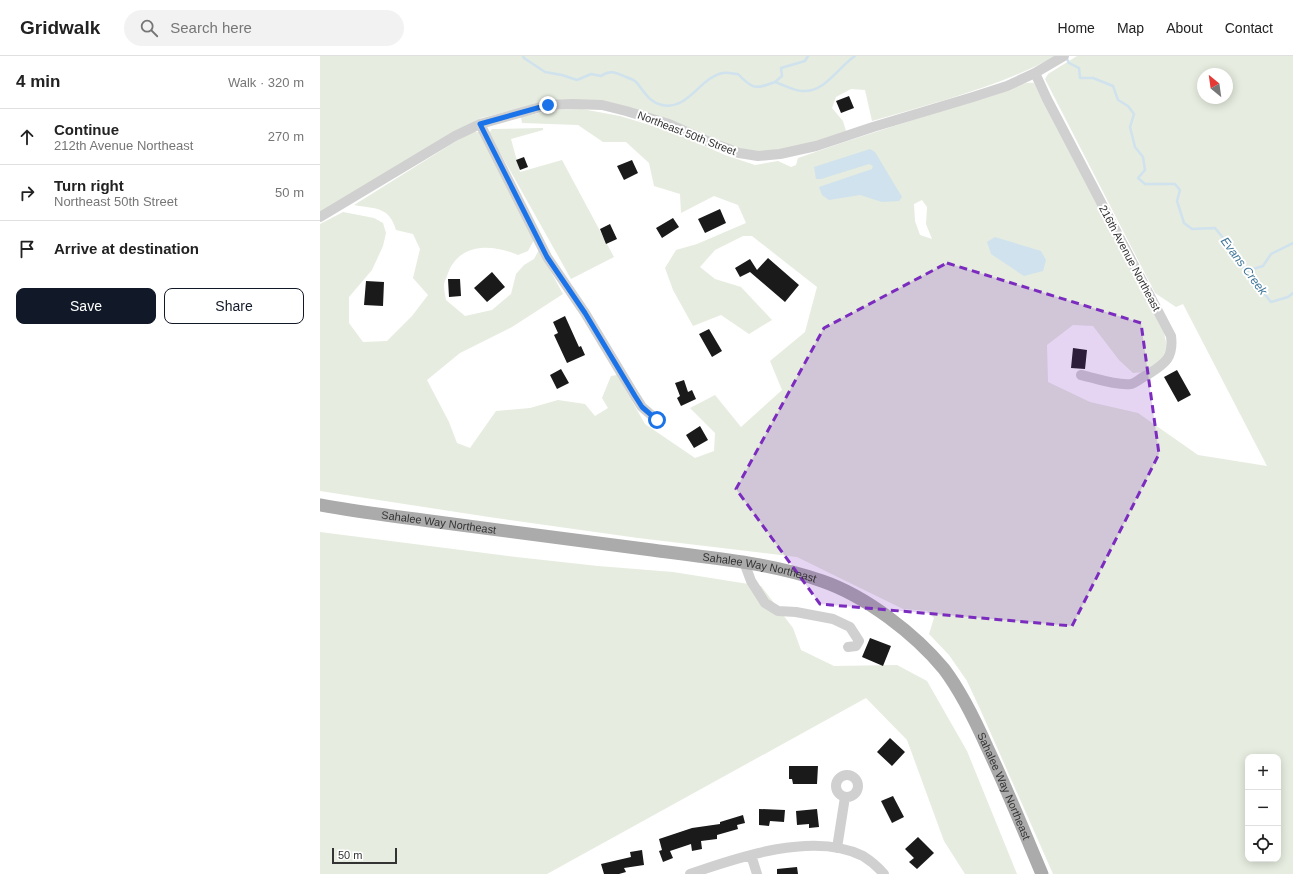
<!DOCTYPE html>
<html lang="en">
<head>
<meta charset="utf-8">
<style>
	body { margin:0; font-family:Arial,sans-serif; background:#f2f2f2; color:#222 }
	.controls { position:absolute; right:12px; bottom:12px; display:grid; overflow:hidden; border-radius:8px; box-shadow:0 2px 10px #0003 }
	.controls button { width:36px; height:36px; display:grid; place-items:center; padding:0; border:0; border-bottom:1px solid #e0e0e0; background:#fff; color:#222; font:20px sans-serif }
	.compass { position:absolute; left:877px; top:12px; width:36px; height:36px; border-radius:50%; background:#fff; box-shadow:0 2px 10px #0003; rotate:331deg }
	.scale { position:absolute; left:12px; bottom:10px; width:65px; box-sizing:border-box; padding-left:4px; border:2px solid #333; border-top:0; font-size:11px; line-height:14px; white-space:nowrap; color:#333; -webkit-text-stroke:3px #fff; paint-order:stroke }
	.stop { position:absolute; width:12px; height:12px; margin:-9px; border:3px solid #1a73e8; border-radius:50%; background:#fff }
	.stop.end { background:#1a73e8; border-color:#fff; box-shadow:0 1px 4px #0008 }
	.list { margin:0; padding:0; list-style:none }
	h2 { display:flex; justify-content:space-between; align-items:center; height:52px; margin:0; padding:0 16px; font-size:17px }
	h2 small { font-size:13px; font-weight:400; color:#767676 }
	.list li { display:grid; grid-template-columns:26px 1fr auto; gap:12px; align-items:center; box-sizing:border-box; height:56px; padding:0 16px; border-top:1px solid #e0e0e0 }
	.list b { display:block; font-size:15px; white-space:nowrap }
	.list p { margin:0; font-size:13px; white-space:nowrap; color:#767676 }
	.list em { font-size:13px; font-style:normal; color:#767676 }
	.actions { display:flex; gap:8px; padding:12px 16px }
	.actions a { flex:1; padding:9px 0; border:1px solid #111827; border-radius:8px; text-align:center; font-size:14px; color:#111827 }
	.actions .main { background:#111827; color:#fff }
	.icon { flex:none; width:22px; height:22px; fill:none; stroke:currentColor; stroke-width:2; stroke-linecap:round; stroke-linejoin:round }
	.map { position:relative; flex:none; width:973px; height:818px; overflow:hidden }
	header { display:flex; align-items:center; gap:24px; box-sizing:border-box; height:56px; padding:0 20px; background:#fff; border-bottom:1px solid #e0e0e0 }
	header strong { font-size:19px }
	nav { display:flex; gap:22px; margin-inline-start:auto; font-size:14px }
	.search { width:280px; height:36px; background:#f2f2f2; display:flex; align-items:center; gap:10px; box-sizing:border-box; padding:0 14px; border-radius:22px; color:#767676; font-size:15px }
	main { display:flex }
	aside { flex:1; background:#fff }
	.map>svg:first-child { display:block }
</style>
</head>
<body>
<header>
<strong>Gridwalk</strong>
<div class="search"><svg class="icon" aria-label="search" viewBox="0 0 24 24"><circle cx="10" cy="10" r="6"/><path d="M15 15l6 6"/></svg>Search here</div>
<nav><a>Home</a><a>Map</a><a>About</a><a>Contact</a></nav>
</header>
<main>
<aside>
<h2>4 min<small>Walk · 320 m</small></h2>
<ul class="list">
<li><svg class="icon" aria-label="ahead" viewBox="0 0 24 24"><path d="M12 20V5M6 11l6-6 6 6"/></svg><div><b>Continue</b><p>212th Avenue Northeast</p></div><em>270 m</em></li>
<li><svg class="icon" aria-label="right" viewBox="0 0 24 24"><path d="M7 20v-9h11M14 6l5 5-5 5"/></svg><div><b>Turn right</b><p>Northeast 50th Street</p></div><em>50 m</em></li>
<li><svg class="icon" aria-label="arrive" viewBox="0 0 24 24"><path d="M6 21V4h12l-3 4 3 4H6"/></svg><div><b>Arrive at destination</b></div></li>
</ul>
<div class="actions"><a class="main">Save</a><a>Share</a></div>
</aside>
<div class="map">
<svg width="973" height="818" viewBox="0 0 973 818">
	<rect width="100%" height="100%" fill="#fff"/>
	<path fill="#e6ecdf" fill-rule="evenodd" d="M0 0H736C678 31 615 47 552 65L545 34 531 33 516 41 512 52 523 65 526 75C498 84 462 99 432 95 426 94 420 92 414 91L289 47 197 53 161 62 135 75 0 156Z
		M757 0H973V818H733L660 653 647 625 629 599 609 578 614 562 607 555 583 553 477 501 318 482 169 461 0 435V168L23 156 54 162 63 167 66 177 63 190 52 214 29 241V267L43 286 67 285 92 260 108 239 93 222 100 193 93 178 76 174C69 150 55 153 34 149L133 87 152 76H159L214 184 208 195 198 199C173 188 140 186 128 217 127 221 124 225 124 229 124 234 125 239 126 244L145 260 172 254 191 238 196 218 204 209 214 203 219 194 243 238 192 271 140 297 107 324 129 366 137 387 150 392 176 355 210 352 238 344 265 348 275 360 288 352 282 342 291 320 297 319 325 368 375 402 394 395 395 377 370 352 395 339 421 371 462 334 450 305 485 276 497 231 432 180H423L395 194 380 211 395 223 421 231 452 264 429 278 401 259 373 270 353 234 345 212 356 194 377 188 426 167 418 149 394 140 361 157 360 138 334 130 329 107 306 86H283L258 69 202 67 201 61 233 54 262 53 300 60 353 76 405 99 435 109 458 105 471 111 476 109 478 102C541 80 604 60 668 41 681 37 701 25 714 27L844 277 847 291 842 303 823 316 813 317 799 304 773 270 753 269 727 289 728 326 770 346 818 357 878 399 947 410 863 248 856 251 835 237 725 23 728 18ZM883 18H907V42H883ZM602 144 607 151 606 168 612 183 600 179 595 165 594 148ZM928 701H958V803H928Z
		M223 72V74L191 83 200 116 242 104 294 201 251 223 169 77 172 73Z
		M0 476 196 501 278 510 353 516 441 530 473 572 481 594 514 610 577 609 607 625 647 695 697 818H645L624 785 587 684 546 642 227 818H0Z"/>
	<path fill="#cfe2ee" d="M550 93 555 96 582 141 579 145 562 146 540 139 509 144 502 139 499 131 552 113 553 110 549 108 501 123H496L494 111Z
		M675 181 721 195 726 204 723 215 704 220 671 198 667 186Z"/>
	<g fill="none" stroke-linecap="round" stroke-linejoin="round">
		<path stroke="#cfe2ee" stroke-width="2.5" d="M203 0 204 2 225 16 242 19 257 24 271 18 281 20C290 13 297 17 306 21 309 22 312 23 315 25 324 34 328 46 342 49 368 55 380 21 403 17 408 16 414 18 418 18 433 34 436 33 455 26 464 29 474 35 482 35 505 37 518 11 535 0
			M746 1 749 7 759 12 760 22H773L793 30 798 44 808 50 814 58 810 71 815 91 823 101 825 114 818 122 825 128H855L860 134 857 145 864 167 872 173 895 172 909 189 918 205 951 246 968 241 973 237
			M455 26 462 20 461 12 485 5 488 0
			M926 215 943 210 951 198 973 187"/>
	</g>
	<path fill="#1a1a1a" d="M529 40 534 52 521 57 516 45Z
		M204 101 208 111 200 114 196 104Z
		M312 104 318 117 304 124 297 110Z
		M400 153 406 167 385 177 378 163Z
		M353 162 359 171 342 182 336 172Z
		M290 168 297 183 286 188 280 173Z
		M448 202 479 229 465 246 430 216 420 221 415 212 430 203 437 214Z
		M172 216 185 231 167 246 154 232Z
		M128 223H140L141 240 129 241Z
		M46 225 64 226 63 250 44 249Z
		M245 260 259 291 261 290 265 299 247 307 234 279 238 277 233 266Z
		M389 273 402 295 392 301 379 278Z
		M753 292 767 294 765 313 751 312Z
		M241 313 249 327 237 333 230 319Z
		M857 314 871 339 858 346 844 321Z
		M364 324 368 336 372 334 376 343 361 350 357 342 360 340 355 327Z
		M380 370 388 384 374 392 366 379Z
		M550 582 571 590 563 610 542 601Z
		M570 682 585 696 572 710 557 696Z
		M469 710H498L497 728H473L472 723H469Z
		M573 740 584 761 572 767 561 745Z
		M439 753 465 754 464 766 450 765 449 770 439 769Z
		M497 753 499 771 489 772V768L477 769 476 755Z
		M423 759 425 767 417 769 418 773 397 779V783L381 785 382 793 372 795 371 788 350 795 353 802 343 806 339 795 342 794 339 783 372 772 400 768V766Z
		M598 781 614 797 597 813 589 806 594 802 585 793Z
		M322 794 324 809 304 812 306 816 299 818H284L281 808 311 801 310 796Z
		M477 811 478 818H457V813Z"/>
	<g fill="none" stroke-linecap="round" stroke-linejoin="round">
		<path stroke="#d0d0d0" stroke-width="10" d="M715 17 727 43 851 280C854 303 844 308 827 319 822 321 816 327 811 328 797 330 775 322 761 319
			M160 68 227 201 265 257 315 340 322 351 337 364
			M0 161 135 80 160 68 228 49 253 48 282 49 306 55 349 68 387 85 419 97 438 100 460 98 496 90 553 71 653 41 687 30 715 17 744 0
			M424 506 431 525 445 547 458 555 476 556 513 563 530 571 539 585 536 590 528 591
			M516 730a11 11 0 1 1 22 0a11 11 0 1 1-22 0Z
			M517 792 525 741
			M431 799 437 818
			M370 818C418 801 495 775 543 800 551 805 558 811 564 818"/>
		<path stroke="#ababab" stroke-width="13" id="s1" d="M0 449C36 456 74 460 110 465 184 475 258 485 332 494 389 502 448 506 502 525 546 540 595 578 624 613 642 637 655 664 667 691 687 733 704 776 722 818"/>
	</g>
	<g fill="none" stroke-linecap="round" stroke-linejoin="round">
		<path stroke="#1a73e8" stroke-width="5" d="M228 49 160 68 227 201 265 257 315 340 322 351 337 364"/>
	</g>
	<path fill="#7b2cbf" fill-opacity="0.2" stroke="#7b2cbf" stroke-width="3" stroke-dasharray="8 5" stroke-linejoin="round" d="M627 207 821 267 839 398 752 570 500 548 416 433 504 272Z"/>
	<g text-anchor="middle" stroke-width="4" stroke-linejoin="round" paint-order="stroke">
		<g font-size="11" fill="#333" stroke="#fff">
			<text transform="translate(367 77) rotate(21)" y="4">Northeast 50th Street</text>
			<text transform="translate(810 202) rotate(62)" y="4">216th Avenue Northeast</text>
			<text dy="4" stroke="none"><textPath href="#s1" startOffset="120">Sahalee Way Northeast</textPath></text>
			<text dy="4" stroke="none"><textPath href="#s1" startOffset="444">Sahalee Way Northeast</textPath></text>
			<text dy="4" stroke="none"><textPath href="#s1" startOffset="792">Sahalee Way Northeast</textPath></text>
		</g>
		<g font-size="12" font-style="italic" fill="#3f7597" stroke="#fff">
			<text transform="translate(924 210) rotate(53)" y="4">Evans Creek</text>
		</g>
	</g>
</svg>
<div class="controls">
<button>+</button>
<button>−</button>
<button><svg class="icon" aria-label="locate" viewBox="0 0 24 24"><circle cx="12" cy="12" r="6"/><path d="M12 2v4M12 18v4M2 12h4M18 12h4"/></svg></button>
</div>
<svg class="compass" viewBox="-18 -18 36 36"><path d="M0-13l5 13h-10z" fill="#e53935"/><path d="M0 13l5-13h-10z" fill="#767676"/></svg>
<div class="scale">50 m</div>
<div class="stop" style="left:337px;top:364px"></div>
<div class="stop end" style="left:228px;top:49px"></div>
</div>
</main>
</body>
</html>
